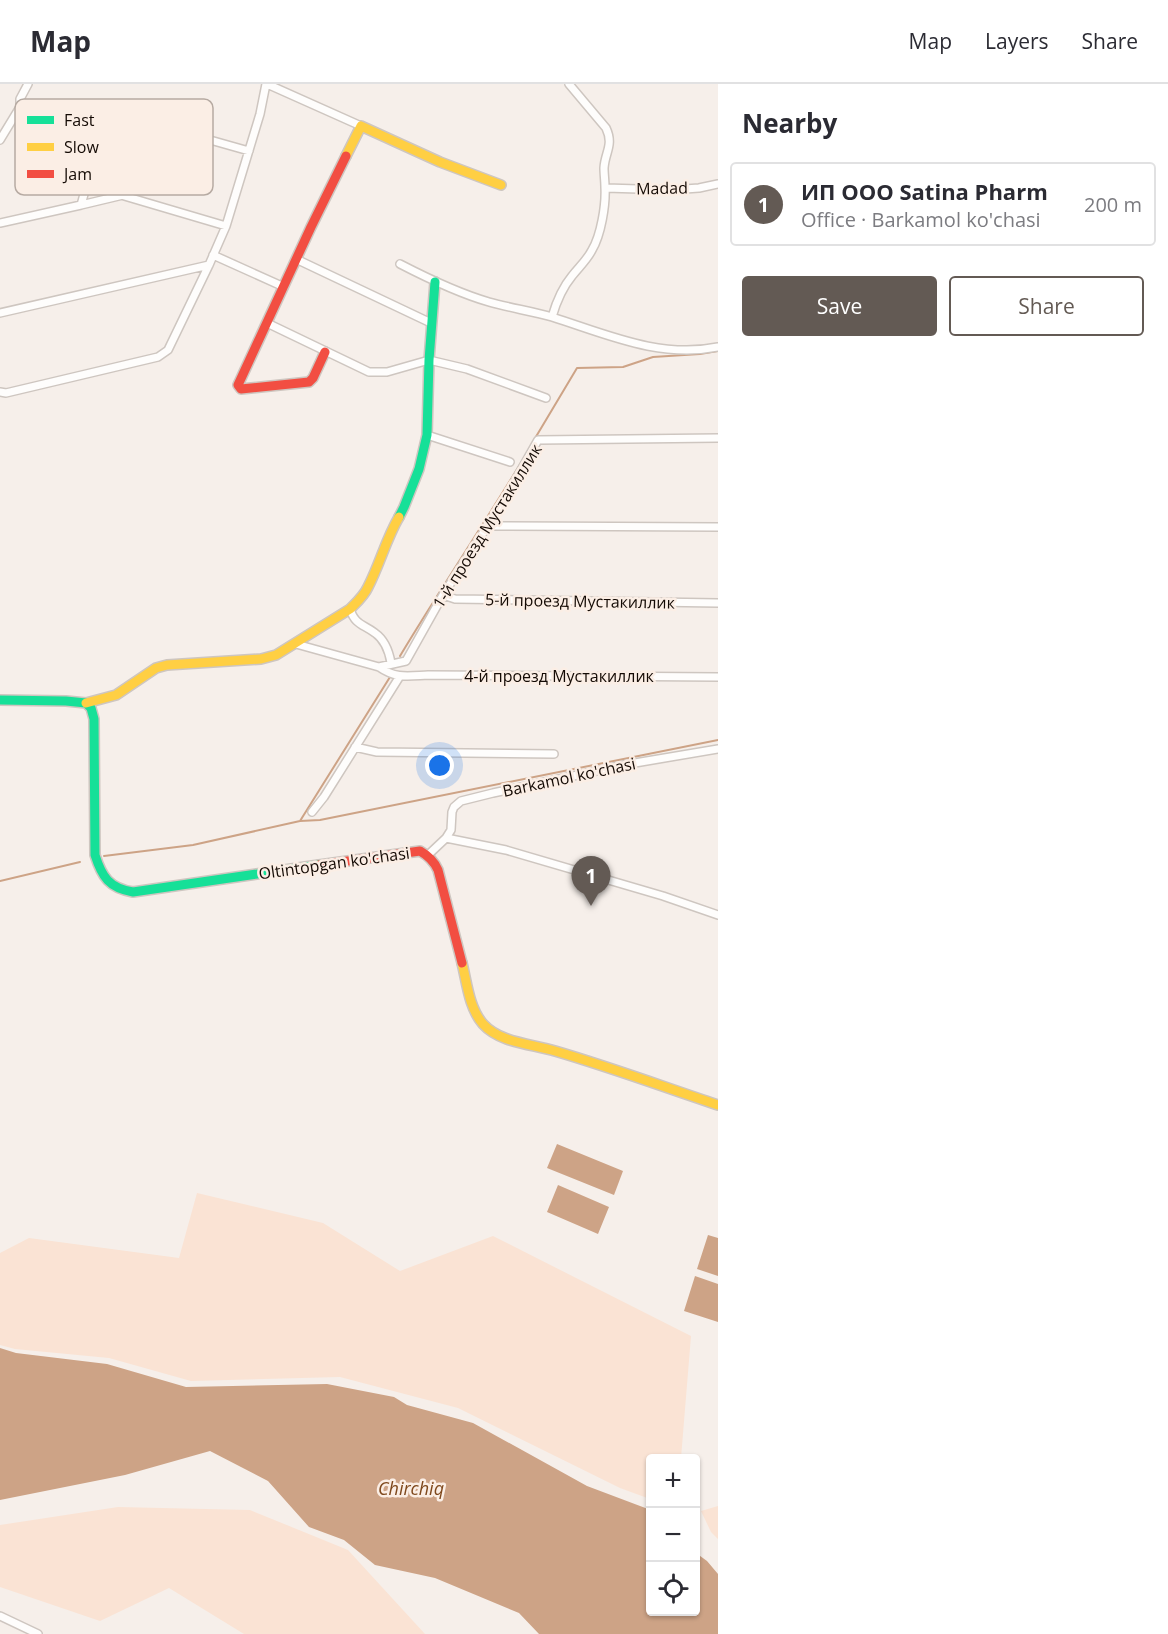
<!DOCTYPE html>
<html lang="en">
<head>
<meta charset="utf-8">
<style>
	body { margin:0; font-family:"Open Sans",sans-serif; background:#f2f2f3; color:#2b2b33 }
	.controls { position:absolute; right:18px; bottom:18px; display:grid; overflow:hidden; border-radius:6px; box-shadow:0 2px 4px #0004 }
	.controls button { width:54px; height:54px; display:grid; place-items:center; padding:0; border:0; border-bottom:2px solid #e1e1e2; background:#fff; color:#2b2b33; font:30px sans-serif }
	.you { position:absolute; left:440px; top:682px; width:21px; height:21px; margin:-15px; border:4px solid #fff; border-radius:50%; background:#1a73e8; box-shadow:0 0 0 9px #1a73e833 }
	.badge { display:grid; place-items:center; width:39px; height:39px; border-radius:50%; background:#635a54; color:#fff; font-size:20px; font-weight:700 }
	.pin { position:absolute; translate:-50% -50px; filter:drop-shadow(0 2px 3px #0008) }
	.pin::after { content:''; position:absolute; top:32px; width:21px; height:18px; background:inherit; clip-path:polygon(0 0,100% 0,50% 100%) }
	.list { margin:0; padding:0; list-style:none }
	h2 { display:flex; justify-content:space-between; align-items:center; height:78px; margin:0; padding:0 24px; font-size:26px }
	h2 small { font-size:20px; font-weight:400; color:#7c7c81 }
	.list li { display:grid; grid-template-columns:39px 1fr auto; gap:18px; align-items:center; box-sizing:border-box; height:84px; margin:0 12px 12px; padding:0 12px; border:2px solid #e1e1e2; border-radius:6px }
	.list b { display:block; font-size:22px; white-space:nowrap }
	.list p { margin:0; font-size:20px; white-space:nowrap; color:#7c7c81 }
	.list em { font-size:20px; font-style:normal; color:#7c7c81 }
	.actions { display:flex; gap:12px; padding:18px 24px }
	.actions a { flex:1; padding:14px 0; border:2px solid #635a54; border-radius:6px; text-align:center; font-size:21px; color:#635a54 }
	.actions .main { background:#635a54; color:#fff }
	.icon { flex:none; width:33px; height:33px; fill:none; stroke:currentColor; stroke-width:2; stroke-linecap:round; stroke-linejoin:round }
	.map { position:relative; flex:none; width:718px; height:1550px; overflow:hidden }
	header { display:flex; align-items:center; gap:36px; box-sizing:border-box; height:84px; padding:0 30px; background:#fff; border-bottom:2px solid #e1e1e2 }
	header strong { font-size:28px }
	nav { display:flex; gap:33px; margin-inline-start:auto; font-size:21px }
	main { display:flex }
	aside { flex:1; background:#fff }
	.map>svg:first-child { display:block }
</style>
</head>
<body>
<header>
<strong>Map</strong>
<nav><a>Map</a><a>Layers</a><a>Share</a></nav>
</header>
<main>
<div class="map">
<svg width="718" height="1550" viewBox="0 0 718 1550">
	<rect width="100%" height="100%" fill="#f6efea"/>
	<path fill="#fae3d4" d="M197 1109 323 1139 400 1187 493 1152 691 1252 681 1374H650V1415L620 1404 458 1324 340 1293 191 1297 109 1274 15 1265 0 1261V1169L29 1154 179 1174Z
		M718 1422V1455L711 1448 701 1427Z
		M118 1423 250 1426 348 1466 425 1550H244L169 1504 100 1537 0 1503V1441Z"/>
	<path fill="#cda386" d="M557 1060 623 1087 614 1111 547 1084Z
		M558 1101 609 1123 598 1150 547 1128Z
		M708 1151 718 1154V1192L697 1185Z
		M695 1192 718 1200V1238L684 1227Z
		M0 1264 16 1269 107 1280 186 1303 327 1300 394 1313 407 1321 473 1339 587 1402 648 1425 650 1428V1528H696V1469L707 1477 718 1490V1550H539L519 1529 435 1494 375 1481 344 1456 309 1443 268 1397 210 1367 125 1391 0 1416Z"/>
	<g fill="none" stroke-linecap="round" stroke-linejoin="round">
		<path stroke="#cda386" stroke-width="2" d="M534 356 577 284 623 283 653 273 700 270 718 267
			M400 572C442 502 488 434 530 364
			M300 737 390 593
			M104 772 193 761 300 737 320 736 718 656
			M0 797 80 778"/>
		<defs>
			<path id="street" d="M267 0 361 42
				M0 56 20 23V15L28 0
				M87 101 226 142
				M606 104 671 106 699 104 718 100
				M81 121 123 111
				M0 139 81 121 105 34 111 28 249 67
				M213 171 284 203
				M296 175 431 239
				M400 180C429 195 458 209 489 218 510 224 531 227 552 233 606 250 660 275 718 263
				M0 229 209 181
				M552 233C556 219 562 204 572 192 579 183 587 176 592 166 601 151 606 121 605 103 605 97 604 90 604 84 605 68 614 61 606 44L569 0
				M267 239 369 288H387L429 276 467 285 546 314
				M0 308 6 309 158 273 168 266 209 181 226 142 260 30 266 0
				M427 351 510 378
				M487 442 718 443
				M443 511 455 515 718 519
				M350 525C355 541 363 540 375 549 385 556 389 567 391 579
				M296 560 379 583C396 595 408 592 428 591L718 593
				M379 583 406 577 443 511 503 418 538 356 718 354
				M355 663 377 668 554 670
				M312 728 324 713 400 592
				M446 754 451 746 452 728 454 723 461 717 493 709 629 680 718 665
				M428 771 446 754 506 766 663 812 718 831
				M0 1532 38 1550"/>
			<path id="fast" d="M399 433 404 423 419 385 427 351 429 276 435 198
				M0 616 66 617 86 619 91 624 94 635 95 771C102 793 109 804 133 808L319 781"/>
			<path id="slow" d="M346 72 361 42 440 78 501 101
				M86 619 116 611 156 584 167 581 261 575 276 571 350 525C357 518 364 512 368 503 380 480 386 455 399 433
				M462 879C467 899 469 924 483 940 500 959 532 960 555 967 610 983 664 1003 718 1021"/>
			<path id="jam" d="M325 268 313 294 309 298 241 305 238 301 311 143 346 72
				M319 781 420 767C429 772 434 777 438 786L462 879"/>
		</defs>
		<use href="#street" stroke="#cec6c0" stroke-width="10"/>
		<use href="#fast" stroke="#cec6c0" stroke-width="12"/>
		<use href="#slow" stroke="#cec6c0" stroke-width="12"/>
		<use href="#jam" stroke="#cec6c0" stroke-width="12"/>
		<use href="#street" stroke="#fefdfc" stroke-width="7"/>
		<use href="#fast" stroke="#16e098" stroke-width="9"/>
		<use href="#slow" stroke="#ffcf43" stroke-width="9"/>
		<use href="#jam" stroke="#f24e42" stroke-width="9"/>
	</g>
	<g text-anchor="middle" stroke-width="5" stroke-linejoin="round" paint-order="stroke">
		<g font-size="16" fill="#140a04" stroke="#fbeee5">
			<text transform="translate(662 104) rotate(-1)" y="6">Madad</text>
			<text transform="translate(487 442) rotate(-58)" y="6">1-й проезд Мустакиллик</text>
			<text transform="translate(580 517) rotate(1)" y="6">5-й проезд Мустакиллик</text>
			<text x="559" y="598">4-й проезд Мустакиллик</text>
			<text transform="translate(569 693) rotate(-12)" y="6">Barkamol ko'chasi</text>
			<text transform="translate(334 779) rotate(-8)" y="6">Oltintopgan ko'chasi</text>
		</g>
		<g font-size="18" font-style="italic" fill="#7f481c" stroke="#fbeee5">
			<text x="411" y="1411">Chirchiq</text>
		</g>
	</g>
	<rect x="15" y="15" width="198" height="96" rx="9" fill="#fbeee5" stroke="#b6aaa2" stroke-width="1.5"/>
	<rect x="27" y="32" width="27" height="8" fill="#16e098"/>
	<rect x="27" y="59" width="27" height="8" fill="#ffcf43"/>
	<rect x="27" y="86" width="27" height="8" fill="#f24e42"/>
	<g font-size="16" fill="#140a04">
		<text x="64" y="42">Fast</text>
		<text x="64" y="69">Slow</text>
		<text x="64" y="96">Jam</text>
	</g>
</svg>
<div class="controls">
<button>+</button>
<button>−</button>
<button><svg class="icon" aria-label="locate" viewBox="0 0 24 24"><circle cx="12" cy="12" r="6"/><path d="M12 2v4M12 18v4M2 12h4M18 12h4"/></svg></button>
</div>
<div class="you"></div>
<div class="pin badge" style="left:591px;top:822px">1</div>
</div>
<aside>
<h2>Nearby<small></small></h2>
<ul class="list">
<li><span class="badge">1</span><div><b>ИП ООО Satina Pharm</b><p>Office · Barkamol ko'chasi</p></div><em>200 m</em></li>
</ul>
<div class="actions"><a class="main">Save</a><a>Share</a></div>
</aside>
</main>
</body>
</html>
